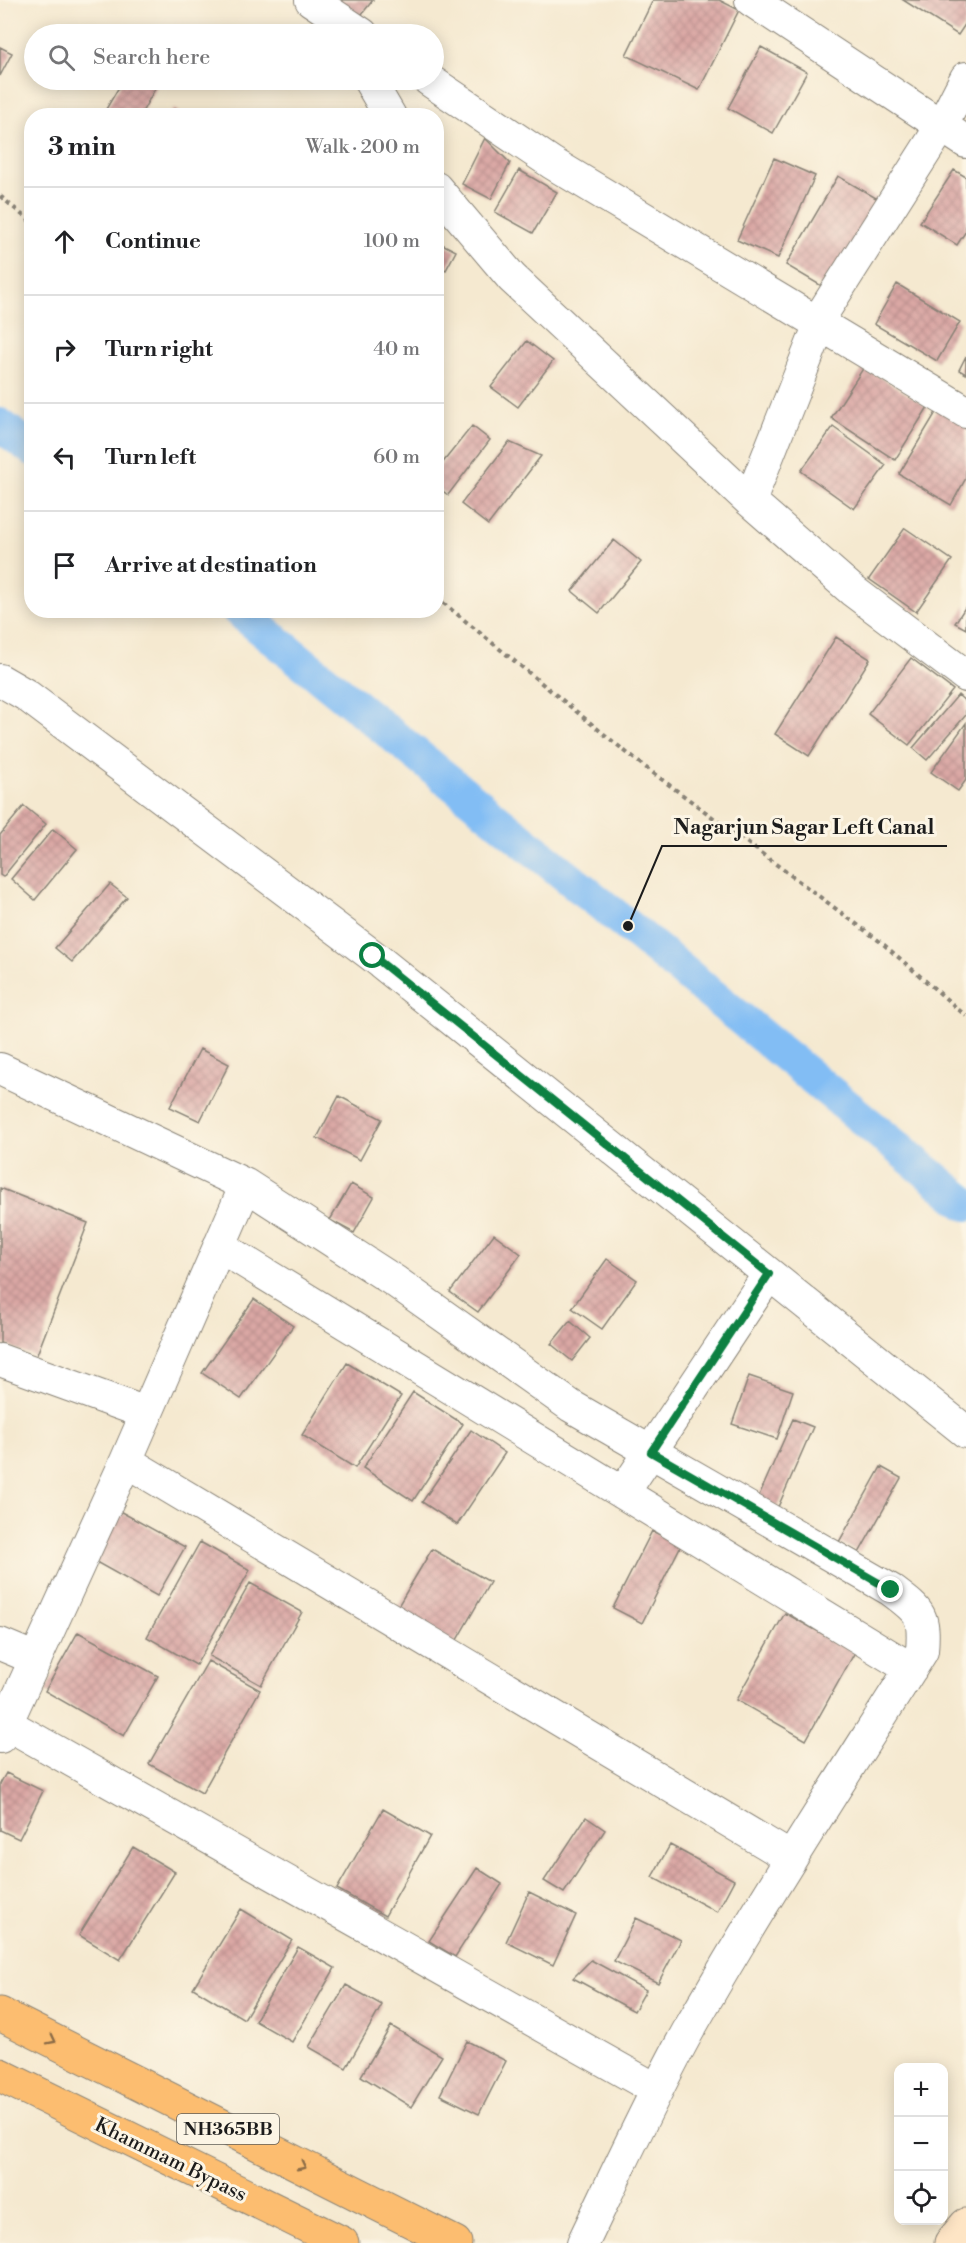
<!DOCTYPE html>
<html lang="en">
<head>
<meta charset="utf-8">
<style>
	body { margin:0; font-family:"Libre Bodoni",serif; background:#f2f2f2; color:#202124 }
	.controls { position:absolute; right:18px; bottom:18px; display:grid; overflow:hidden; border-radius:12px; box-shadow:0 3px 15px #0003 }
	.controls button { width:54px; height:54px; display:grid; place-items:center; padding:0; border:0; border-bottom:2px solid #e0e0e0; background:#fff; color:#202124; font:30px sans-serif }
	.stop { position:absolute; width:18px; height:18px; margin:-14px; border:4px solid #0b8043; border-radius:50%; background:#fff }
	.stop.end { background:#0b8043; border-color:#fff; box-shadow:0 2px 6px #0008 }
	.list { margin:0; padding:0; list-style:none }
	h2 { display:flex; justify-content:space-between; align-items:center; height:78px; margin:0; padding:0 24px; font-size:26px }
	h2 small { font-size:20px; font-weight:400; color:#757577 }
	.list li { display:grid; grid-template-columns:39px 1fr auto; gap:18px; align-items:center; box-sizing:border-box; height:108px; padding:0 24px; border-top:2px solid #e0e0e0 }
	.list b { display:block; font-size:22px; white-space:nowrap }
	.list em { font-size:20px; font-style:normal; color:#757577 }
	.icon { flex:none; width:33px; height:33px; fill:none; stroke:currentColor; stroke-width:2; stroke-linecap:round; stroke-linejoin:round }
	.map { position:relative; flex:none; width:966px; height:2243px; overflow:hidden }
	.search { position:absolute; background:#fff; box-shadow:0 3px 15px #0003; left:24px; top:24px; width:420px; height:66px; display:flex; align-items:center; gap:15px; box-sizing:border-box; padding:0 21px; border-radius:33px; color:#757577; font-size:22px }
	.panel { position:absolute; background:#fff; box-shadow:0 3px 15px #0003; left:24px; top:108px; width:420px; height:510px; border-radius:24px }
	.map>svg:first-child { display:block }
</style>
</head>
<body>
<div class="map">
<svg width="966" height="2243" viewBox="0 0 966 2243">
	<defs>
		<pattern id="building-cross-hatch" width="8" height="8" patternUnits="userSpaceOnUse" patternTransform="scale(1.5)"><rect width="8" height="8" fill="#daa7a4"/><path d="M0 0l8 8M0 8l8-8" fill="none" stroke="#ba8f8d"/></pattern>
	</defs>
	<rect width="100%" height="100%" fill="#fcf5e5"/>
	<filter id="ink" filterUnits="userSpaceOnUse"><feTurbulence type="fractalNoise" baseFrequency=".0167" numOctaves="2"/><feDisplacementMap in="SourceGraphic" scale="12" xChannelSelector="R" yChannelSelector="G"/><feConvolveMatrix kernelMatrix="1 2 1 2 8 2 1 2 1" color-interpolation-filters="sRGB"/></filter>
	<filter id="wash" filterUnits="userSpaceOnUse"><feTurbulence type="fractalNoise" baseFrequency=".008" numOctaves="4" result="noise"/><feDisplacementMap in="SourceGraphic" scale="24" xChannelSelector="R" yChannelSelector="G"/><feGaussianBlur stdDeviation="1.35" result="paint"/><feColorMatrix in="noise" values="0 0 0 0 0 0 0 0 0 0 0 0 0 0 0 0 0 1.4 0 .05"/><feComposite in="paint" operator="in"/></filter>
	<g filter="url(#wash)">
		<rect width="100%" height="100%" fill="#f5e9d0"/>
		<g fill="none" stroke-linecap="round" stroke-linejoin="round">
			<path stroke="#82bdf4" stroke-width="34" d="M0 425 32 449
				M238 610 628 926 966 1204"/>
		</g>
		<g id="blocks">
			<path fill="url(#building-cross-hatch)" d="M334 0H373L358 19Z
				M653 0H719L739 10 699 90 626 55Z
				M903 0H966V23L958 35Z
				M0 47 12 53 0 76Z
				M761 47 807 72 773 133 728 108Z
				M123 80H147L157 85 140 116H102Z
				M174 109 183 116H170Z
				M485 138 510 163 491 199 462 184Z
				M774 158 815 176 778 258 737 240Z
				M519 170 557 192 533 233 495 212Z
				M954 170 966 177V231L957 245 920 222Z
				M838 176 883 202 830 291 786 265Z
				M436 241 456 251 446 270 436 265Z
				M897 284 960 322 937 361 874 324Z
				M527 341 553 361 518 407 491 387Z
				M966 356V374L959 370Z
				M864 367 928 407 895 460 831 418Z
				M938 409 966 426V478L951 505 899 474Z
				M472 426 490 440 448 495 436 486V471Z
				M833 427 886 465 854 509 801 471Z
				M509 442 541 456 488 525 461 504Z
				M905 528 952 560 916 612 869 579Z
				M614 540 641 562 599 613 572 591Z
				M966 606V629L955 623Z
				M836 637 870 659 809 756 775 734Z
				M911 658 953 690 909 745 868 714Z
				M958 695 966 702V715L927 760 913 748Z
				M966 723V780L958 791 931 772Z
				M24 806 46 824 3 877 0 875V835Z
				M53 829 77 849 35 900 11 879Z
				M110 884 127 897 72 962 55 948Z
				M200 1049 229 1064 200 1121 170 1107Z
				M339 1096 382 1119 360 1160 317 1138Z
				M351 1184 374 1197 354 1233 330 1220Z
				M0 1188 88 1223 36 1357 0 1343Z
				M494 1234 521 1254 478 1312 450 1292Z
				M607 1259 637 1280 602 1329 572 1308Z
				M254 1299 293 1326 241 1399 202 1373Z
				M570 1321 590 1338 572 1361 551 1344Z
				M347 1363 401 1396 355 1468 302 1435Z
				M749 1376 793 1391 777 1439 732 1424Z
				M413 1392 463 1424 413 1501 363 1468Z
				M793 1419 813 1427 778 1507 758 1498Z
				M471 1430 505 1453 457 1525 422 1502Z
				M881 1467 901 1478 859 1553 839 1542Z
				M114 1508 185 1547 157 1596 87 1557Z
				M652 1531 681 1545 642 1623 613 1608Z
				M200 1542 250 1570 196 1665 147 1637Z
				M432 1549 490 1582 454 1645 395 1611Z
				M250 1583 302 1612 261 1685 209 1656Z
				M785 1613 855 1652 806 1740 736 1700Z
				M78 1632 158 1676 124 1736 45 1691Z
				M208 1661 260 1690 202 1793 149 1764Z
				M6 1773 43 1791 19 1839 0 1830V1784Z
				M383 1809 430 1836 385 1916 337 1889Z
				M586 1817 605 1830 564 1893 544 1881Z
				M670 1845 734 1880 717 1912 652 1877Z
				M133 1847 175 1872 120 1960 79 1935Z
				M477 1868 502 1884 455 1957 429 1941Z
				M529 1892 576 1915 553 1965 506 1942Z
				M241 1909 292 1940 244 2019 193 1988Z
				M636 1918 681 1940 658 1983 614 1961Z
				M298 1947 335 1968 292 2042 255 2021Z
				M591 1960 646 1990 634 2011 573 1978Z
				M346 1985 382 2005 346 2068 309 2047Z
				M391 2026 442 2056 411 2107 361 2076Z
				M467 2041 506 2061 479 2114 440 2095Z"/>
		</g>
	</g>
	<g filter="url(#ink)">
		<use href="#blocks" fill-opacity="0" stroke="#888276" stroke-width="1.5"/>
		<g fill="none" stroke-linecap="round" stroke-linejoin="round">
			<defs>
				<path id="minor" d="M311 0 362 34
					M751 0 966 142
					M369 80 390 116
					M429 80 552 163 966 412
					M436 188 512 278 750 501 853 591 966 676
					M817 322 941 127 966 78
					M750 501 820 324
					M0 680 26 695 373 956 966 1432
					M0 1069 246 1185
					M219 1246 911 1669
					M0 1360 146 1413
					M126 1461 791 1858
					M623 1493 769 1274
					M0 1644 36 1659
					M7 1724 657 2090
					M0 1737 126 1461 246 1185 396 1282 571 1406 891 1590C920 1612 925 1614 922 1651 843 1777 761 1902 688 2031 650 2100 617 2172 583 2243"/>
				<path id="secondary" d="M951 2243 966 2225"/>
				<path id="trunk" d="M0 2014 455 2243
					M0 2075 342 2243"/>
			</defs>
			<use href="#minor" stroke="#888276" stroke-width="34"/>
			<use href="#secondary" stroke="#888276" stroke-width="35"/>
			<use href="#trunk" stroke="#888276" stroke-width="35"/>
			<path stroke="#888276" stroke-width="4" stroke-dasharray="4.5 4.5" stroke-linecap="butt" d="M0 196 32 223
				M436 597 637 761 882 943 966 1016"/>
			<use href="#minor" stroke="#fff" stroke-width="32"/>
			<use href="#secondary" stroke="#fee5c5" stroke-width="33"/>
			<use href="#trunk" stroke="#fcbd6f" stroke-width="33"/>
		</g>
		<defs><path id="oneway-chevron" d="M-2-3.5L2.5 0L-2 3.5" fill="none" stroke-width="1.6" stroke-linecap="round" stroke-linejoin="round" transform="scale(1.5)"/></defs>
		<g stroke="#8c6c46">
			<use href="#oneway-chevron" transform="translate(52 2040) rotate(27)"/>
			<use href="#oneway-chevron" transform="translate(302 2166) rotate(27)"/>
		</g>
	</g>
	<g fill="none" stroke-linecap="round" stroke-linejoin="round" filter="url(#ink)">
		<path stroke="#0b8043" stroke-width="8" d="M373 956 769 1274 651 1452 891 1590"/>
	</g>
	<g text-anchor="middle" stroke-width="6" stroke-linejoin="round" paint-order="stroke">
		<rect fill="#fcf5e5" stroke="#5f5d58" stroke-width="1.5" x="177" y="2114" width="102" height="30" rx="4.5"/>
		<g font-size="18" font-weight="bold" fill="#1c1c1c">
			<text x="228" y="2135">NH365BB</text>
		</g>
		<g font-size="20" fill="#1c1c1c" stroke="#fcf5e5">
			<text transform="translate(171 2159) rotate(26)" y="7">Khammam Bypass</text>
		</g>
	</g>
	<path fill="none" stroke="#1c1c1c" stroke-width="2" d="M628 926L662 846H947"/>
	<circle fill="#1c1c1c" stroke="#fcf5e5" stroke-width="2" cx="628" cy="926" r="6"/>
	<g font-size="21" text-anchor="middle" font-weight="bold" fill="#1c1c1c" stroke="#fcf5e5" stroke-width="6" stroke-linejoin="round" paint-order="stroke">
		<text x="804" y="834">Nagarjun Sagar Left Canal</text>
	</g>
</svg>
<div class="controls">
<button>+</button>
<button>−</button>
<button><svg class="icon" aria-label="locate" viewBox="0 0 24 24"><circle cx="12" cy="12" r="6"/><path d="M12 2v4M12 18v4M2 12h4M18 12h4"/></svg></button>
</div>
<div class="stop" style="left:373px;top:956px"></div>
<div class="stop end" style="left:891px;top:1590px"></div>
<div class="search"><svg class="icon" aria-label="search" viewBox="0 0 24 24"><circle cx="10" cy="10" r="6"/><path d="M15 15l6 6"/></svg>Search here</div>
<section class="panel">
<h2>3 min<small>Walk · 200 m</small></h2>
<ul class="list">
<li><svg class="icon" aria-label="ahead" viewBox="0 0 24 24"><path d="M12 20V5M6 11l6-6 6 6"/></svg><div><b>Continue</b></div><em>100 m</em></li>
<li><svg class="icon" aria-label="right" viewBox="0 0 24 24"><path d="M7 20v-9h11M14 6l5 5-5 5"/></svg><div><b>Turn right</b></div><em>40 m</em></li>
<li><svg class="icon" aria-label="left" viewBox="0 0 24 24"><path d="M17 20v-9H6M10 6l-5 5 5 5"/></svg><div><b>Turn left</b></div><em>60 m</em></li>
<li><svg class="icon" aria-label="arrive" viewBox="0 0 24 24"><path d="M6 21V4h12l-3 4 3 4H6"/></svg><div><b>Arrive at destination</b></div></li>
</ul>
</section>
</div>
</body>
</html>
